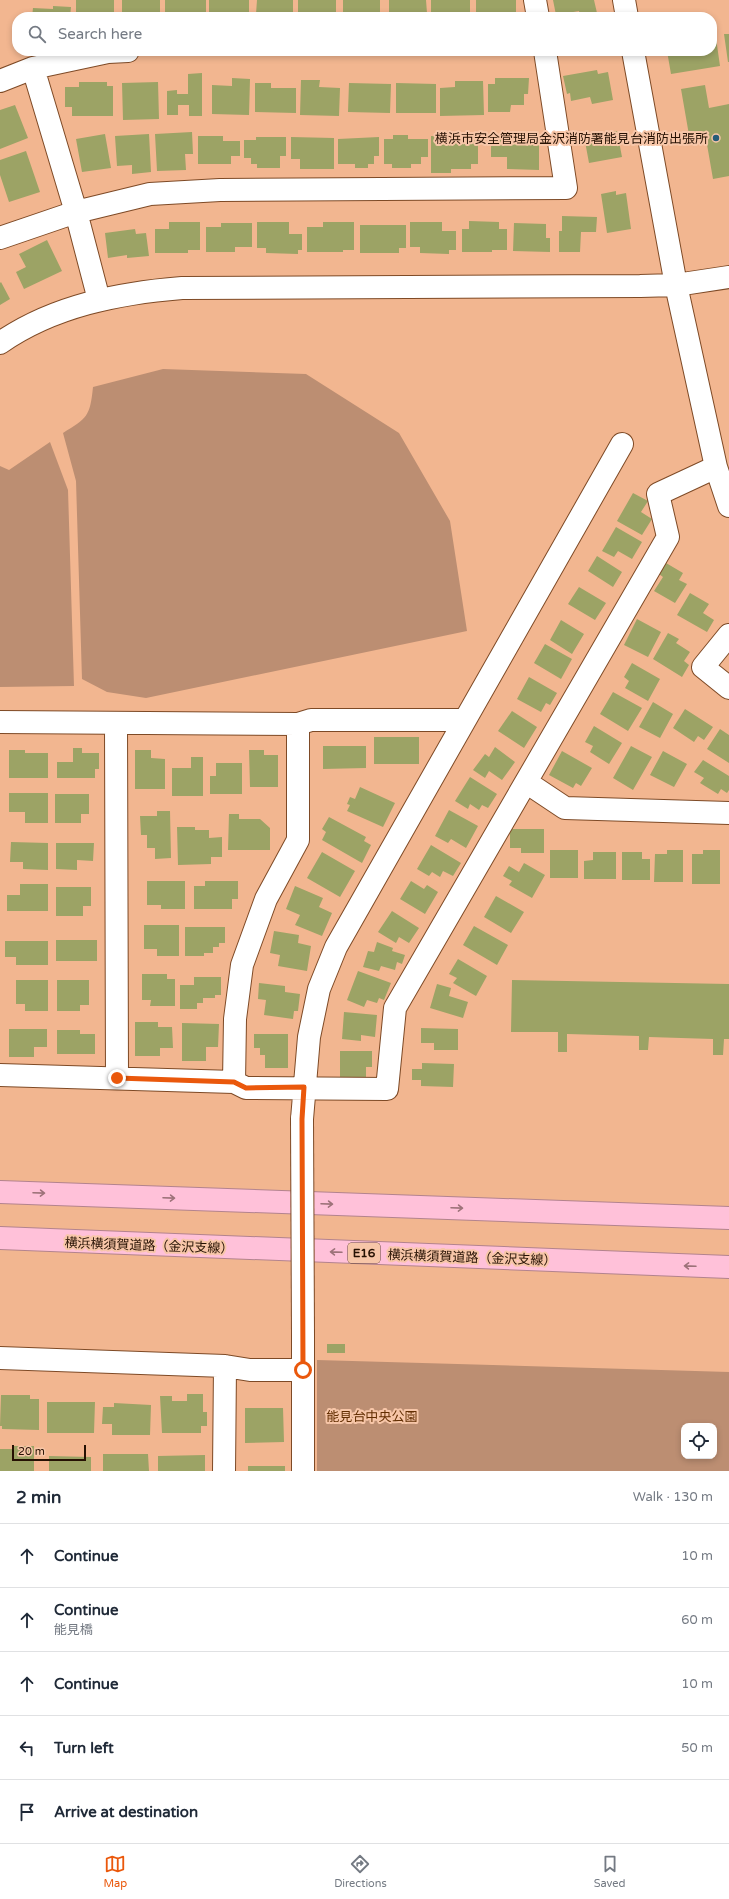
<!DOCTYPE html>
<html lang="en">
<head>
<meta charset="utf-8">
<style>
	body { margin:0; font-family:"Varela Round","Noto Sans JP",sans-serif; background:#f2f2f3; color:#1f2937 }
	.controls { position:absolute; right:12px; bottom:12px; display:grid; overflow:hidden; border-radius:8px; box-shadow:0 2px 6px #0003 }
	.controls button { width:36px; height:36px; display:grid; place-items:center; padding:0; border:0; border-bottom:1px solid #e0e1e3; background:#fff; color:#1f2937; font:20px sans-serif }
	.scale { position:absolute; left:12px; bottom:10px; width:74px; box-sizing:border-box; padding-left:4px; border:2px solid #261103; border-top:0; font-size:11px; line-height:14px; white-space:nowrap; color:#261103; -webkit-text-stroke:3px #f7c6a8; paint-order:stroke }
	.stop { position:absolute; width:12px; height:12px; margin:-9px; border:3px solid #ea580c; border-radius:50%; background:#fff }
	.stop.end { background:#ea580c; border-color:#fff; box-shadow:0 1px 4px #0008 }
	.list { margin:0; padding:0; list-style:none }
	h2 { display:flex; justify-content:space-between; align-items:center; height:52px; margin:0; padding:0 16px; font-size:17px }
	h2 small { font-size:13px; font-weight:400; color:#747a83 }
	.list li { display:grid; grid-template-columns:26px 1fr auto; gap:12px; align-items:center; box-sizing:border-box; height:64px; padding:0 16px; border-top:1px solid #e0e1e3 }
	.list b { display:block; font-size:15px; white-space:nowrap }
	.list p { margin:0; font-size:13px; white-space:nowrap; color:#747a83 }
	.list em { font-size:13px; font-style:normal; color:#747a83 }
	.icon { flex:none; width:22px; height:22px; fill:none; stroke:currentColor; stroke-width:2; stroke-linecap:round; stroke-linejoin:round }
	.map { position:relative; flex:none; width:729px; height:1471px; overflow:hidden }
	.search { position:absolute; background:#fff; box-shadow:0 2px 6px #0003; left:12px; right:12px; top:12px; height:44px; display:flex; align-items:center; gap:10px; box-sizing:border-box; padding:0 14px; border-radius:16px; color:#747a83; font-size:15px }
	.sheet { height:372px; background:#fff }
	nav { display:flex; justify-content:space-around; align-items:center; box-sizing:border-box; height:56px; border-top:1px solid #e0e1e3; background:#fff; font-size:11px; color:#747a83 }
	nav a { display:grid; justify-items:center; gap:2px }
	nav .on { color:#ea580c }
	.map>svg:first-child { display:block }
</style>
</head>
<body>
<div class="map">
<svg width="729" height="1471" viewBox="0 0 729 1471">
	<rect width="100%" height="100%" fill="#f2b690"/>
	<path fill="#bc8e72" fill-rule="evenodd" d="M163 369 306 374 399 433 450 521 467 631 146 698 107 692 82 679 76 481 63 433C87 418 90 417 93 387Z
		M50 442 68 490 74 686 0 687V466L9 470Z
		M317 1360 729 1372V1471H317ZM684 1426H714V1456H684Z"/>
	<path fill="#9ca365" d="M76 0H114V17H76Z
		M122 0H160V17H122Z
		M165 0H206V17L165 16Z
		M209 0H249V12H240V17H214V12H209Z
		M257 0H293V17H259V14H256Z
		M298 0H336V14H329V17H298Z
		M343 0H380V17H348V14H343Z
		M389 0H426L427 13 420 14V17L389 15Z
		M431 0H470V17H441V14H431Z
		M476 0H516V15H512V17H484V15H476Z
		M553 0H594L597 13 580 17 579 11 556 15Z
		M53 6 71 7 70 17H32L33 8 53 9Z
		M724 34H729V62H728Z
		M712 38H716L720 66 671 74 667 51H712Z
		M597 70 598 74 608 72 613 100 592 104 590 97 571 101 570 93 567 94 563 76Z
		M202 73V116H189V105H178V115H167V91L177 90V94H188V74Z
		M232 78 250 79 249 115 212 114V85L232 86Z
		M495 78H529L528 94H524V105H511L510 112H488V84H495Z
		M301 80H320L319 87 340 88 339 116 300 115Z
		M455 81H483L484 115 440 116V88L455 87Z
		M79 82H107V86H113V116H72V107H65V87H79Z
		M158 82 159 119 123 120 122 83Z
		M255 83H271V88H296V113L255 112Z
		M349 83 391 84 390 113 348 112Z
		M396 83 436 84V113H396Z
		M705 85 709 108 729 104V176L713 179 705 133 689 135 681 89Z
		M15 105 28 138 0 149V110Z
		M617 131 622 157 589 163 584 136Z
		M192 132 193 154H185L186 170 157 171 155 134Z
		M105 134 111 168 82 172 76 139Z
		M149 134 151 172 132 174V165L117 166 115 136Z
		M491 134H527V138H539V170L507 169V157H491Z
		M393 135H408V139H428V157H421V164H411V168H392V164H384V139H393Z
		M198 136H223V141H240V156H231V164H198Z
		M431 136H478V164H471V169H451V173H431Z
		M256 137H286V156H280V168H257V164H251V158H244V140H256Z
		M291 137 334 138V169H300V159H291Z
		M379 137V156H374V164H368V168H355V164H338V139Z
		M26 151 40 192 9 202 0 175V160Z
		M616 191V195L626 193 631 229 607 233 601 194Z
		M562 216 597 217 596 232H581L580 252H559V231H562Z
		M469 221 499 222V229H507V250H492V252H462V229H469Z
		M169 222H200V250H188V253H155V229H169Z
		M257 222H289V234H302V250H298V254L266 253V248H257Z
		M323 222H354V250H343V252H307V227H323Z
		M410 222H442V231H456V250H449V254L420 253V247H410Z
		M221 223H252V247H235V252H206V227H221Z
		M514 223 546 224V238H550V252L513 251Z
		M360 225H406V248H399V253H360Z
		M135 229 136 234 146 233 149 256 127 258V255L108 258 105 233Z
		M47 240 62 271 24 289 16 272 26 267 19 254Z
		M1 282 10 299 0 305V283Z
		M633 493 648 501 641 512 652 519 642 535 617 521Z
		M616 527 642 542 632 559 618 551 614 557 602 551Z
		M597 556 622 572 613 587 588 571Z
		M666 563 683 573 679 580 687 584 675 603 654 591 663 577 659 574Z
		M579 587 606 603 595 620 568 604Z
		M690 593 709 604 703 613 714 620 707 632 677 615Z
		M637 619 661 632 648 657 624 645Z
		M561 620 584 634 572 654 550 640Z
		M668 633 679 639 676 643 690 652 684 661 689 665 682 677 653 659Z
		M545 644 572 659 561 679 534 663Z
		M632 663 660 679 648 701 625 688 629 681 624 677Z
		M529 677 557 693 550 705 546 703 541 712 517 699Z
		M613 692 642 708 628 731 600 714Z
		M653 702 673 714 660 738 639 727Z
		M685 709 713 727 704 740 698 736 694 742 673 728Z
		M512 711 537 727 524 748 498 731Z
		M594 726 622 743 609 764 590 752 593 746 585 742Z
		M720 729 729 735V763L707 749Z
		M374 737H419V764H374Z
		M323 746H366V768L323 769Z
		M631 746 652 757 633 790 613 778Z
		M495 747 515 762 502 780 489 771 485 778 473 770 485 754 489 757Z
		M73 748H82V753H99V769H95V778H57V762H73Z
		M9 750H25V753H48V778H9Z
		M135 750H151V758L165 759V789H135Z
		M249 750H264V755H278V787H250Z
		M562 751 592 768 581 786 576 783 573 788 549 775Z
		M663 751 687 764 674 787 650 775Z
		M191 757H203V796H172V768H191Z
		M703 760 729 776V790L727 793 721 789 718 794 700 783 704 778 694 772Z
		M216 763H242V794H210V776H216Z
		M470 777 497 794 488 808 482 805 479 810 470 804 468 809 455 801Z
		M360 787 395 803 383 827 347 811 350 805 347 804 350 797 355 799Z
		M9 793H48V823H25V812H9Z
		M55 794H89V814H81V823H55Z
		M449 810 478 826 466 848 451 839 448 843 435 836Z
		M157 811H170L171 858 155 859V848H147V835H141L140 816H157Z
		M229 814H239V819H260L270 828V850H228Z
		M329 817 366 837 364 841 371 845 362 863 322 840 326 832 322 829Z
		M177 827H195V830H209V838L222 837V857H211V864L178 865Z
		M510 829H544V853H521V848H510Z
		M11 842 48 843V870L23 869V862H10Z
		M56 843H94L93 861 77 860V870L56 869Z
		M431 845 461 863 453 876 443 871 440 877 432 872 429 876 417 869Z
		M550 850H578V878H550Z
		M667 850H683V882H654L655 854H667Z
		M703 850H720V884H692V854H703Z
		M322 852 355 871 340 897 307 878Z
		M593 852H616V879H584V861L593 860Z
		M622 852H642V859H650V880H622Z
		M524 863 545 875 532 898 509 885 512 881 503 876 509 866 519 872Z
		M147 881H185V909H161V905H147Z
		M205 881H238V899H232V909H194V886H205Z
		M411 881 424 889 427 885 438 892 425 914 400 899Z
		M20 884H48V911H7V895H20Z
		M295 886 323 898 319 907 332 913 322 936 295 925 300 915 286 909Z
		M56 887H91V906H83V916H56Z
		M496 896 524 912 511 933 484 917Z
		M392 911 419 928 409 943 399 937 396 943 378 932Z
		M144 925H179V956H157V949H144Z
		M474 926 508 945 497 965 463 945Z
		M185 927H225V943H219V947H213V953H204V956H185Z
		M274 931 299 935 298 943 311 946 307 971 278 966 280 955 270 953Z
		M56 940H97V961H56Z
		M5 941H48V965H16V957H5Z
		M377 942 393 948 392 951 405 955 402 964 397 962 395 970 381 966 379 971 363 967 368 951 374 952Z
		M458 959 487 976 476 996 453 983 457 978 449 974Z
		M358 971 391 983 384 1000 379 998 377 1003 367 1000 364 1007 347 1000Z
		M142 974H167V979H175V1006H150L151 1000H142Z
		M194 977H221V995H215V998H203V1003H197V1009H180V985H194Z
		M16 980H48V1011H25V1004H16Z
		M57 980H89V1005H80V1011H57Z
		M512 980 729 984V1039H724L723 1055H713V1039L649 1037 648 1050H639V1036L567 1034V1052H558V1032H511Z
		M259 983 285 986V992L300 994 298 1011H294L293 1019 264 1015 266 1000 258 999Z
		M437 984 451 988 449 996 468 1002 463 1018 430 1008Z
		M344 1012 377 1015 375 1037 361 1035V1041L342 1039Z
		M135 1022H158V1027H172L173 1048H160V1056H135Z
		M182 1023 219 1024 218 1047H206V1061H182Z
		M421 1028 458 1029V1050H434V1043H421Z
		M9 1029H47V1047H34V1057H9Z
		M57 1030H80V1034H95V1054H57Z
		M254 1034H288V1068H265V1055H260V1048H254Z
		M340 1051H372V1067H366V1079H340Z
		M422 1063 454 1064 453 1087 421 1086V1080H412V1069H422Z
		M327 1344H345V1353H327Z
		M187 1394H203V1412H207V1426H201V1433H162L160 1396H172V1401H187Z
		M1 1395H30V1399H39V1430L2 1429V1426H0Z
		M47 1402H95L94 1433H47Z
		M114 1403 151 1405 150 1435H112V1424H102L103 1407H114Z
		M245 1408H283L284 1442 245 1443Z
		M12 1446H34V1471H0V1449H12Z
		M103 1454H148L149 1471H103Z
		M205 1455V1471H158V1456Z
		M49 1456 91 1457V1471H49Z
		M248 1466H285V1471H248Z"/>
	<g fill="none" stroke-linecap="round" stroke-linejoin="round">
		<defs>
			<path id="minor" d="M535 0 538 17
				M624 0 627 17
				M633 51 676 285 716 467 729 506
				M33 68 76 212 99 300
				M0 81 33 68 108 52 128 51
				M0 238 76 212 150 194 220 190 566 188 545 51
				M0 343C53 306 119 293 182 288L640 286 676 285 729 277
				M729 635 703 667 729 688
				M0 722 298 724V840L266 899 242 965 235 1019 234 1082 0 1075
				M116 723 117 1078
				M298 724 311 720H465
				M526 782 565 808 729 813
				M234 1082 246 1088 387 1089 395 1008 668 537 658 494 716 467
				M302 1119 309 1037 319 989 336 947 622 444
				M303 1335V1471
				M0 1358 225 1366 250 1370H303
				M224 1471 225 1366"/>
			<path id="highway" d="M0 1192 729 1218
				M0 1238 729 1267"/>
		</defs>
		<use href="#minor" stroke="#7e4a26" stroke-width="24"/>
		<use href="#highway" stroke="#b3838e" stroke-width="24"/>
		<use href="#minor" stroke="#fff" stroke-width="22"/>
		<use href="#highway" stroke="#ffc1d9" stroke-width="22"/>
		<defs>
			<path id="minor-bridge" d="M302 1119 303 1335"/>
		</defs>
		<use href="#minor-bridge" stroke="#7e4a26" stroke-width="24" stroke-linecap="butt"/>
		<use href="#minor-bridge" stroke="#fff" stroke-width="22"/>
	</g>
	<defs><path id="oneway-shaft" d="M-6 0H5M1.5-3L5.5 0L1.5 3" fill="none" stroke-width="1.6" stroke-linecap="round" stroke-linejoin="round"/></defs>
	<g stroke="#9d7279">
		<use href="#oneway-shaft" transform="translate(39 1193) rotate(2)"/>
		<use href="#oneway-shaft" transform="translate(169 1198) rotate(2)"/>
		<use href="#oneway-shaft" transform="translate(327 1204) rotate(2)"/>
		<use href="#oneway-shaft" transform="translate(457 1208) rotate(2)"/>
		<use href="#oneway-shaft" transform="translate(336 1252) rotate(-178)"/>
		<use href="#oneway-shaft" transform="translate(690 1266) rotate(-178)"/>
	</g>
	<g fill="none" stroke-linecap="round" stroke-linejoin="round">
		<path stroke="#ea580c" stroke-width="5" d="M117 1078 234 1082 246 1088 304 1087 302 1119 303 1370"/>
	</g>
	<circle fill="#265c78" stroke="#f7c6a8" stroke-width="1.5" cx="716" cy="138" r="4"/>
	<g text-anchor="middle" stroke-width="4" stroke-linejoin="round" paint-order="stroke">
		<rect fill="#f7c6a8" stroke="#654734" stroke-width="1" x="348" y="1243" width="32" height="20" rx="3"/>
		<g font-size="12" font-weight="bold" fill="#261103">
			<text x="364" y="1257">E16</text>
		</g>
		<g font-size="13" fill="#261103" stroke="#f7c6a8" text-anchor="end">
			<text x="708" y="143">横浜市安全管理局金沢消防署能見台消防出張所</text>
		</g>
		<g font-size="13" fill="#261103" stroke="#f7c6a8">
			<text transform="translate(149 1245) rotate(2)" y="5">横浜横須賀道路（金沢支線）</text>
			<text transform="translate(472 1257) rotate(2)" y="5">横浜横須賀道路（金沢支線）</text>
		</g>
		<g font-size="13" fill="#622e02" stroke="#f7c6a8">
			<text x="372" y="1421">能見台中央公園</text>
		</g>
	</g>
</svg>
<div class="controls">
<button><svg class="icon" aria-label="locate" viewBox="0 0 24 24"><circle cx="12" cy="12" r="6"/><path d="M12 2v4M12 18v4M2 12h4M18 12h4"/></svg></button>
</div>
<div class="scale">20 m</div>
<div class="stop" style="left:303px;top:1370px"></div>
<div class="stop end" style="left:117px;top:1078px"></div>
<div class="search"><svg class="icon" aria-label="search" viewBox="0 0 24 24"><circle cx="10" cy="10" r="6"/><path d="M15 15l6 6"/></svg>Search here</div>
</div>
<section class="sheet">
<h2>2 min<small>Walk · 130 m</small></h2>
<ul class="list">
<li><svg class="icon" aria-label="ahead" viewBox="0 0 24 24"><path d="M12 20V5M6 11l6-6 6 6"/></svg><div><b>Continue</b></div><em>10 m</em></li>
<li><svg class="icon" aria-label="ahead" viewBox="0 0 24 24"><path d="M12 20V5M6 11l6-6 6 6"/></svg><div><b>Continue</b><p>能見橋</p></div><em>60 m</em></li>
<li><svg class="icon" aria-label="ahead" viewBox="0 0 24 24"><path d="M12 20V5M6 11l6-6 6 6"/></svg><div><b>Continue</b></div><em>10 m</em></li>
<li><svg class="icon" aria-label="left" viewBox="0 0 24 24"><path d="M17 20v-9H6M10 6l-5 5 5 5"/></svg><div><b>Turn left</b></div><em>50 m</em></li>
<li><svg class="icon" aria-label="arrive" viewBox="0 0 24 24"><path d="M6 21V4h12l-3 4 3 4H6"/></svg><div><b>Arrive at destination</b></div></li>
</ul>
</section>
<nav>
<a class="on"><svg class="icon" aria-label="map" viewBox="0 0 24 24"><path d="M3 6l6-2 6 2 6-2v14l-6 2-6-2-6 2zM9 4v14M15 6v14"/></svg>Map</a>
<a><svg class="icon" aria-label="directions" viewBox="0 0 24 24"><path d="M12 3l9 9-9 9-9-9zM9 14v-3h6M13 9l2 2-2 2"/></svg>Directions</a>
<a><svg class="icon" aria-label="saved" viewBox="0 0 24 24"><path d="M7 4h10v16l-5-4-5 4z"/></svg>Saved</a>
</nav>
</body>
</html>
